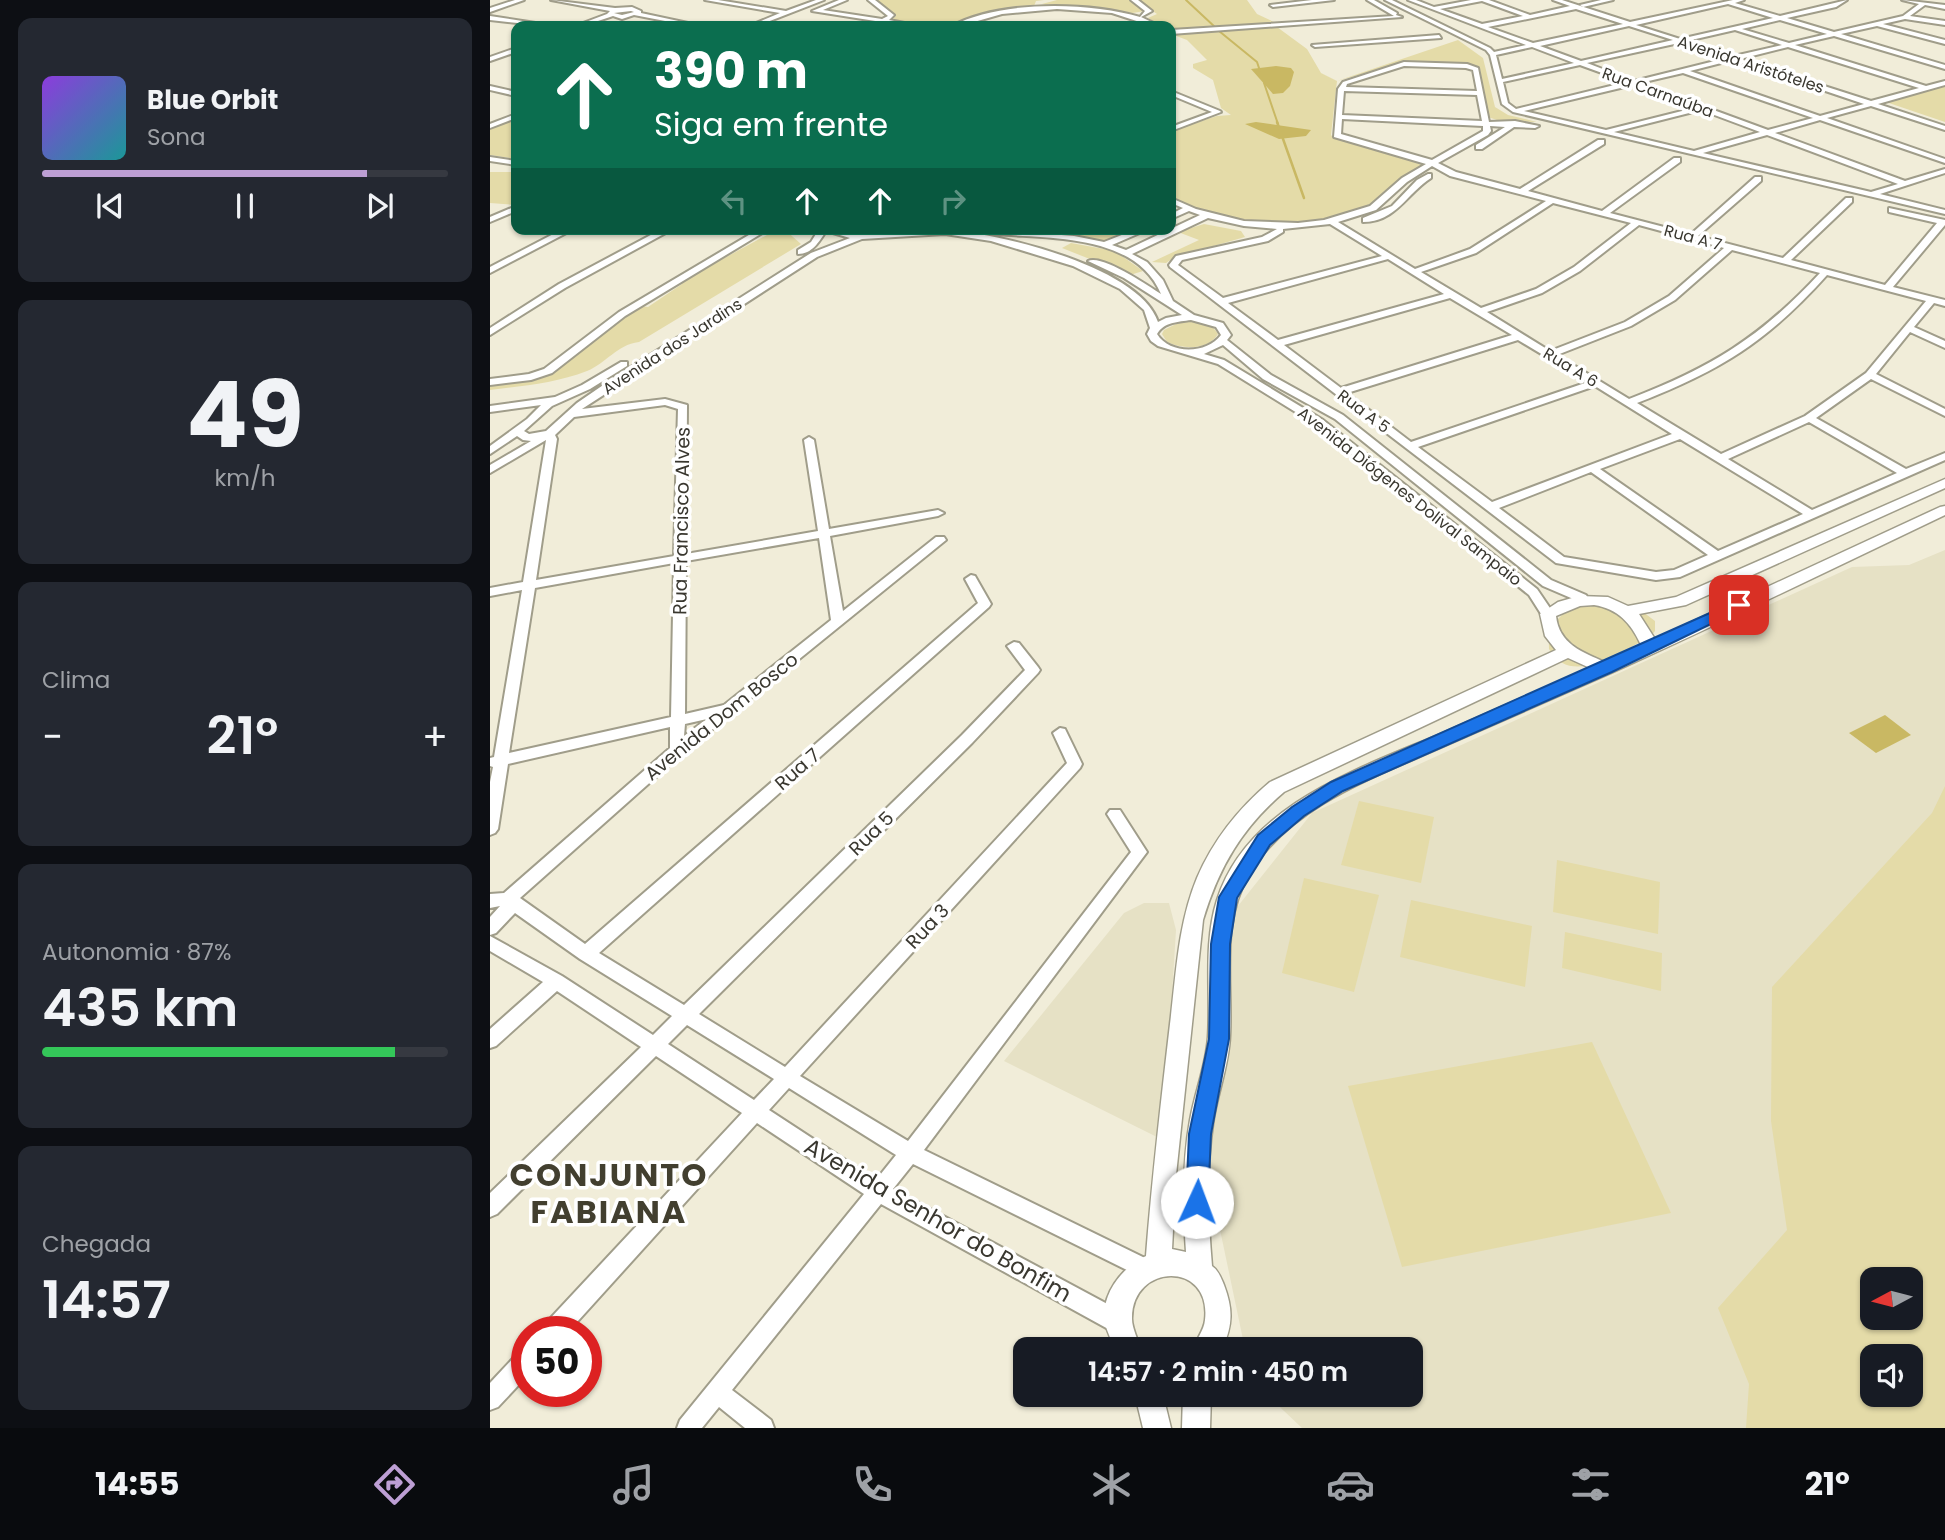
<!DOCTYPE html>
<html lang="pt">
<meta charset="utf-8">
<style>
body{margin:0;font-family:Poppins,sans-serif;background:#242831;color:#f1f3f6;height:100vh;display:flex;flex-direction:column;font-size:26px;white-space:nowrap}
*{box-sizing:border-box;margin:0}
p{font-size:23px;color:#9ea1a6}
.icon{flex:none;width:38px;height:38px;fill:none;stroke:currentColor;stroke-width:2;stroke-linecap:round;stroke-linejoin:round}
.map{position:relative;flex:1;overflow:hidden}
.side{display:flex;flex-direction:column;gap:18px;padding:18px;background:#0d0f14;width:490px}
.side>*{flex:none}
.guide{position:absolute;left:21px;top:21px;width:665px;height:214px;border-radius:14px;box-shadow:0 2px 5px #0004;background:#0b6e4f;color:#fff;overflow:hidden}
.needle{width:46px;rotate:263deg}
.fabs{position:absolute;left:1370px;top:1267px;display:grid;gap:14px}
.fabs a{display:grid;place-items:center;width:63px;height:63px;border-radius:14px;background:#171b24;box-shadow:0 2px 5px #0004;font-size:35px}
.speed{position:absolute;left:21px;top:1316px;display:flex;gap:14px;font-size:35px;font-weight:700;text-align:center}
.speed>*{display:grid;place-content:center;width:91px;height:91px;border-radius:50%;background:#171b24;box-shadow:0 2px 5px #0004;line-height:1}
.speed .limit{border:10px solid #d22;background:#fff;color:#111}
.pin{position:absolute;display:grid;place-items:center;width:60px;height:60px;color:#fff;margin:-30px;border-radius:14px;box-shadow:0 4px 10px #0006}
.me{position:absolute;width:77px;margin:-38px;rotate:2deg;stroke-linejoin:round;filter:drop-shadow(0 0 5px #0008)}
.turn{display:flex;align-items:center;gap:24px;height:147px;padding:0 28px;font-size:32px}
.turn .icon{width:91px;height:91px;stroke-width:2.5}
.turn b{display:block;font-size:49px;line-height:60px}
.lanes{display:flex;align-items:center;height:66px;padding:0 28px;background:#0003;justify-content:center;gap:35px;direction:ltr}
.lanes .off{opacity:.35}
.big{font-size:52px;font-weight:600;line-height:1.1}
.side .widget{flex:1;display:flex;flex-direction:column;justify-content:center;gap:10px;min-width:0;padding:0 24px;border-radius:14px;background:#242831}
.side .dial{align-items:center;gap:0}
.dial b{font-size:91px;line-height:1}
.song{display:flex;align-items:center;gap:21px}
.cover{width:84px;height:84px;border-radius:10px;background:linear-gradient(135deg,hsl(270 70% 55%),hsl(180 70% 35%))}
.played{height:7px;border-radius:4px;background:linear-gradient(90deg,#bd9fd4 80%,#363941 80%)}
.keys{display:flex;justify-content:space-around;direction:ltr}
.heat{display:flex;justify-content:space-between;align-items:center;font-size:38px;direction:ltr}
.charge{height:10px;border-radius:5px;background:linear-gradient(90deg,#34c759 87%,#363941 0)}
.trip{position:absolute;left:523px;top:1337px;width:410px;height:70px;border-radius:14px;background:#171b24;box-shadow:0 2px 5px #0004;font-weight:600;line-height:70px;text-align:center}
.tab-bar{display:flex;height:112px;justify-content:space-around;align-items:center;background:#090b0e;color:#9ea1a6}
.tab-bar .icon{width:49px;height:49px}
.tab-bar .current{color:#bd9fd4}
.tab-bar b{font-size:32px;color:#f1f3f6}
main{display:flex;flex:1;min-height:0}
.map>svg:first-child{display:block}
.built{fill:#e6e1c5;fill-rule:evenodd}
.green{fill:#e4dba8;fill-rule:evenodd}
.water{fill:#c9b863}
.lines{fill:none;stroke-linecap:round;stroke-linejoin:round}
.stream-far1{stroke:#c9b863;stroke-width:2}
.stream{stroke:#c9b863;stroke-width:2.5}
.minor-casing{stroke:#a09d8a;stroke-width:4}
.major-casing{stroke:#a09d8a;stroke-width:3}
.minor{fill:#fff;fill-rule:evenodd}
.major{fill:#fff;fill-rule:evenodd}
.route{fill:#1a73e8;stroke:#114b97;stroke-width:2}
.labels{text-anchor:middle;stroke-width:7;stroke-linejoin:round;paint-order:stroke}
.far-street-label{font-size:16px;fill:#39372f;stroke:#fff}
.street-label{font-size:19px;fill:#39372f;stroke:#fff}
.near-street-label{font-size:23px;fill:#39372f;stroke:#fff}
.near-district-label{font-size:32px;font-weight:bold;letter-spacing:2px;fill:#423f2f;stroke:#fff}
</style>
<main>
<section class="side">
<div class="widget">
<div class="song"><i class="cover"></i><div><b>Blue Orbit</b><p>Sona</p></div></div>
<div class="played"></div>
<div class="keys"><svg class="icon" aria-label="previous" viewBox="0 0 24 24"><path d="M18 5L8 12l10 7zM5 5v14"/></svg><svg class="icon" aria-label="pause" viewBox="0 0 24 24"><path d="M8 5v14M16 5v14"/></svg><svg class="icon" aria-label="next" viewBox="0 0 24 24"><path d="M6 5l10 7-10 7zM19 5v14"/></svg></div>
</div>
<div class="widget dial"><b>49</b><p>km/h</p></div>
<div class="widget"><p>Clima</p>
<div class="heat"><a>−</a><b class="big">21°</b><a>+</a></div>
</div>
<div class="widget"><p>Autonomia · 87%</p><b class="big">435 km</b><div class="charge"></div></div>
<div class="widget"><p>Chegada</p><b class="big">14:57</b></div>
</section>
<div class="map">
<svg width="1455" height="1428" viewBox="0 0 1455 1428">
<rect width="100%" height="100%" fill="#f1edd9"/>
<g class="built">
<path d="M1455,550V1428H812L777,1395H920V1349H755L710,1134L740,916L822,813L1362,567L1419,565ZM1382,1279H1421V1318H1382ZM1382,1356H1421V1395H1382Z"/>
<polygon points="654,903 679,903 686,930 673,1140 514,1061 634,913"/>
</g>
<g class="green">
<polygon points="384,0 554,0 546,1 544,6 492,15 463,26 401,21 406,16"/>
<polygon points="567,0 640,0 655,11 642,13 552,4"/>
<polygon points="647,0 757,0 767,14 786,23 681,31 681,26 671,26 658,18 667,14"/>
<path d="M787,27L817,49L831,73L847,81L968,40L993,58L1005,107L1018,115L1047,122L1010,121L998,117L990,69L987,67L907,64L847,81L841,135L844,138L933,164C926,171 918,174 911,180C900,187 895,198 883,204C826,233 744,228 687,202L681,197V131L727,116L741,115L731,108L723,80L703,68V64L717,60L697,40L681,34Z"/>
<polygon points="1455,84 1455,122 1396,102 1397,101"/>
<polygon points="26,118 26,159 0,155 0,128"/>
<polygon points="0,172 26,172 26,205 0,203"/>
<polygon points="714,224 751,231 755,237 685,257 676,263 662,262 709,240 688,232"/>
<path d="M281,229H294L311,244L149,342C126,345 117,363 97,371C66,383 33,386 0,390V385L36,381L62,372L151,306L158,307L192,284L188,283L277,235Z"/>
<path d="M594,229H649C624,241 616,244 589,237L588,234Z"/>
<polygon points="581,243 625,251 653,271 640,275 572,248"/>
<path d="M692,321C705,321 721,321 728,334C718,351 692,349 677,342L672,334L674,330Z"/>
<path d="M1100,604L1153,612L1165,621V631L1160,637C1133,650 1081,689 1059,649C1058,621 1073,609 1100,604Z"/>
<path d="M1455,786V1428H1256L1259,1384L1228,1308L1297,1230L1281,1121L1282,987L1442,813ZM1382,1279H1421V1318H1382ZM1382,1356H1421V1395H1382Z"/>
<polygon points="869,801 944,817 931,883 851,865"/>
<polygon points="1067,860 1170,882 1168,934 1063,912"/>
<polygon points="814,878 889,895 864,992 792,973"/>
<polygon points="921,900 1042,926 1035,987 910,957"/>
<polygon points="1075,932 1172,953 1171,991 1072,968"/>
<polygon points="1102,1042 1181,1213 912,1267 858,1086"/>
</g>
<g class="water">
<polygon points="786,66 801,68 804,72 800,86 793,93 783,94 761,69"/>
<polygon points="766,122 821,130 816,136 789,139 755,124"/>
<polygon points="1395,715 1421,735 1386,753 1359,733"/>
</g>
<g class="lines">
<g class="stream-far1">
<polyline points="696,0 726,28"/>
<polyline points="729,31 767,62 770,71"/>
<polyline points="774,83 788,124"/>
</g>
<polyline class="stream" points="787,122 814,198"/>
<g class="minor-casing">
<g id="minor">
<polygon points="25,0 34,0 0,12 0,8"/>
<path d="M61,0L125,8L142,7L151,11V13L212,26H201L144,15L132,19L123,16L93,26H85L117,14L120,11ZM141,11L144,12L132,15L124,13Z"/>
<polygon points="215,0 228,0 296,11 326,0 334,0 267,26 259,26 290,13"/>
<polygon points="349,0 357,0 333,10 392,19 398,16 378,0 385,0 404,15 399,20 430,26 417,26 322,11"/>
<path d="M641,0H648L662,11L651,17L670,26H662L622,13L567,9L512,14L470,26H462C510,0 599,2 650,17L655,11Z"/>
<polygon points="822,0 844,0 783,7 780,5"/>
<polygon points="877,0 884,0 907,13 906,15 912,17 681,34 681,30 904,16"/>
<path d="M895,0H902L1000,48L1004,52L1036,45L918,0H926L944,7L981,0H999L1040,15L1080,6L1063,0H1072L1140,22L1243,0H1254L1245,3L1290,16L1357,0L1346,7L1297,18L1344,32L1413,16L1429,4L1412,0L1455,5V9L1435,5L1420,16L1455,21V25L1415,19L1393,24L1455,40V44L1387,26L1351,34L1455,65V69L1344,36L1305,45L1436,86L1455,81V85L1388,104L1455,126V130L1381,106L1337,118L1455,159V163L1330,120L1285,133L1415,181L1455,169V173L1390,194L1455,210V214L1023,112L1012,104L1000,55L996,50ZM992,1L1033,16L992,24L950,9ZM1238,4L1283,18L1190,39L1146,25ZM1086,9L1133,24L1043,43L998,27ZM1290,20L1337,34L1299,43L1252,29ZM1139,26L1183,40L1091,61L1050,46ZM1245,30L1292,45L1244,56L1197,41ZM1189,43L1237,58L1144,81L1097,63ZM1042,47L1084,63L1012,79L1006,55ZM1298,47L1429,88L1381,101L1250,59ZM1243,60L1374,104L1330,116L1200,71ZM1090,65L1137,82L1026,109L1018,103L1013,82ZM1193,73L1323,118L1278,130L1150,83ZM1143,85L1204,108L1116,130L1034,111ZM1211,110L1270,132L1204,151L1124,132ZM1277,135L1408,184L1381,192L1213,153Z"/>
<polygon points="1111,0 1123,0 1093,7 1090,5"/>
<polygon points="0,16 52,24 55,26 0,20"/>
<polygon points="949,35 951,38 825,47 822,45"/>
<polygon points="26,48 26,52 0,61 0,57"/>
<path d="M914,62L977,64L988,68L999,122L1025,121L1049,126L1045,128L1024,127L992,149H986V145L1015,127L1000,126L1001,131L998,135L948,163L966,172L1030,189L1108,140H1114V144L1038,191L1112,211L1184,158H1190V162L1120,213L1201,234L1265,177H1271V181L1208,236L1293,258L1356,198H1362V202L1301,260L1395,285L1447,223L1399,212V208L1455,220V225L1403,287L1455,300V306L1444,303L1424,327L1455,341V348L1420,332L1386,374L1455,409V416L1381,379L1326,418L1416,469L1455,453V460L1190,577L1166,580L1066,563L680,267L679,265L686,256L772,237L787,229L754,226L718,218L642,254L657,262L673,280L683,301L704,315L733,323L741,335L737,340L781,375L853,415L1061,580L1096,595L1098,598L1096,601H1088L1053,586L845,419L773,379L733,345L714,354L734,360L833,420L1047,589L1064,614L1058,618L1053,617L1039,595L825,424L728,364L668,346L661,341L657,334L660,328L654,310L630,289L583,266L501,241L455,234L372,239L327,257L95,407L92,409L175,399L197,405L196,554L328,531L314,440L319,437L324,440L339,529L448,510L454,513L448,516L340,536L353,611L446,537H454L456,540L192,754L30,898L95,944L488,603L475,579L481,575L485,576L501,604L499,607L109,953L194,1005L472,735L535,670L517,646L524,642L529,643L548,667L550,670L548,673L482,743L209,1014L295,1067L577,763L563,733L570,728L575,729L592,764L590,768L310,1076L418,1141L641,852L617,814L620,810H630L657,852L434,1150L661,1261L664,1268L661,1275L654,1278L647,1275L423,1164L403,1189L636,1314L639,1322L636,1330L628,1333L620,1330L391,1204L242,1390L281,1420L284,1428H255L229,1407L212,1428H187L190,1420L374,1194L267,1123L78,1332H52L55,1324L252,1113L166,1056L7,1214L0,1217V1193L151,1047L67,991L6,1046L0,1048V1029L53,982L0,951V936L72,976L163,1035L182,1016L90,959L25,913L6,933L0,935V917L10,906L0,908V894L14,893L180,748V727L18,764L8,829L5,833L0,835V782L3,767L0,766V758L4,757L32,590L0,596V588L33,582L56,440L0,473V465L41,441L33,440L27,436L0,454V446L37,419L51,405L0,412V406L65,397L92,385L131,362H137V366L100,389L62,406L34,431L39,434L56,431L87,403L122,379L321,253L360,238L336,231C329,242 322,254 308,254V250L321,242L329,229C345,229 360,234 376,234C403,234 429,228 456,230C509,233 650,267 668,322L676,318L692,315L634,278L598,261C612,254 657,285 671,294C646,234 561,239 507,234L503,232L507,230L584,236L614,242L647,229H659L622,245L636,250L710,215L699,211L681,219V214L693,208L681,203V198L706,209L754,221L808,223L834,220L880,206L912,178L936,164L844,137L848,89L853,82ZM914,66L976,68L983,70L987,91L856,87L857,84ZM854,91L987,95L992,121L852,115ZM852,119L993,126V131L942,160L851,134ZM942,166L960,176L1056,201L980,249L925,269L848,222L886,210L917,182ZM1063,203L1141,223L1084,267L1046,289L991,308L931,272L986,253ZM840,224L892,256L733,298L688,265L692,260L778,241L793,232V229ZM1149,225L1234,248L1179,296L1135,322L1060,351L997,312L1052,293L1090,271ZM1242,250L1330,273C1271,337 1220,368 1139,399L1067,355L1141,326L1185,300ZM898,259L954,294L788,340L738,303ZM1337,275L1436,301L1376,373L1315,416L1231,454L1147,403C1230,371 1277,342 1337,275ZM960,298L1022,335L851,388L794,345ZM701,320L726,327L731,335C717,354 680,355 667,334C674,322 688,322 701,320ZM1028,340L1098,382L921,442L857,393ZM1105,386L1182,434L1002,502L928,447ZM175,405L188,409L184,556L46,580L67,439L65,435L84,417ZM1319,422L1407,473L1322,510L1238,459ZM1190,439L1313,514L1228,551L1110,469ZM1101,472L1218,555L1184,570L1166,572L1074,557L1009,508ZM329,538L341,620L234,705L195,714L196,561ZM184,563L181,717L19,753L45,588ZM217,719L194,736L195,724ZM197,1025L284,1079L264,1100L178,1044ZM299,1088L406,1155L386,1180L279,1110Z"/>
<polygon points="0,86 26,92 26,96 0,90"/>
<polygon points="681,91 730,111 731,112 681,131 681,127 722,112 681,95"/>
<polygon points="26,114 26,118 0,128 0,124"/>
<polygon points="0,157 26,161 26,165 0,161"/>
<path d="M938,174H941V178C917,193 906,222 873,222V218L902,206L927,180Z"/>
<polygon points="26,206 26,211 0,222 0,217"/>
<polygon points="73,229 84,229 0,273 0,267"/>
<polygon points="172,229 183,229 75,288 0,335 0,328 69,284"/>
<polygon points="269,229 279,229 135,316 62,373 41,380 0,385 0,379 39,374 54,369 129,312"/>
<polygon points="37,1349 37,1376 8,1407 0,1410 0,1383 29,1352"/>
</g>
</g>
<g class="major-casing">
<g id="major">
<path d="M1455,479V488L1196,605L1149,614L1165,639L1450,507L1455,506V515C1344,568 1233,622 1121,673C1066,697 1012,721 957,745C888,776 802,804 760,873C730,922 743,982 740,1036C739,1066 727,1094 723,1124C716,1171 718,1219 722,1266C729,1271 731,1278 734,1285C743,1309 743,1325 732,1349H703C706,1339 714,1331 715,1320C722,1260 641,1263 642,1319C642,1328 648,1340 651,1349H625C622,1341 617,1332 615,1323C610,1295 632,1267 656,1256C662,1178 671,1101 680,1024C686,975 688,924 707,878C724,839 748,809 780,782L1066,650L1055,636L1050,614L1068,602L1089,596L1118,597L1138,606L1186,597ZM1104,605C1128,609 1141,623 1151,645L1115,662C1092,652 1069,644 1066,616L1090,606ZM1078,658L1100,668C1050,690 1000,712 950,734C868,769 757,805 727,900C713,944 721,991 718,1037C716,1065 705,1092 700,1120C692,1163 693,1208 696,1252L682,1249L686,1175L713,920C729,867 752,828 794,792Z"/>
<polygon points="645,1395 673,1395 681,1428 653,1428"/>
<polygon points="693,1395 721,1395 720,1428 692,1428"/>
</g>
</g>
<use href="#minor" class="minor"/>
<use href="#major" class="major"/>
</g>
<polygon class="route" points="1249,600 1256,605 1254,608 1122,672 853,791 814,816 780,845 747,898 740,944 739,1039 721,1134 718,1202 715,1210 707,1213 699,1210 696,1202 699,1134 719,1039 721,944 729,897 768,835 802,807 841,782"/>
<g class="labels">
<g class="far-street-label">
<text transform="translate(1261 64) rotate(18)" y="6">Avenida Aristóteles</text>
<text transform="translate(1168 92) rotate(20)" y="6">Rua Carnaúba</text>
<text transform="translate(1203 237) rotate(15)" y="6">Rua A 7</text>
<text transform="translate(182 346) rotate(-33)" y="6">Avenida dos Jardins</text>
<text transform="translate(1081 367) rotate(31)" y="6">Rua A 6</text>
<text transform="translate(874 411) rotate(37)" y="6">Rua A 5</text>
<text transform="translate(920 496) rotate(38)" y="6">Avenida Diógenes Dolival Sampaio</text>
</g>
<g class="street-label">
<text transform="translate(191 521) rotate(-89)" y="7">Rua Francisco Alves</text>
<text transform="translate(231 716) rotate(-39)" y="7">Avenida Dom Bosco</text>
<text transform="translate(307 769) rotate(-41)" y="7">Rua 7</text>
<text transform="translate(381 833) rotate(-44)" y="7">Rua 5</text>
<text transform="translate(437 926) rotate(-47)" y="7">Rua 3</text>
</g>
<g class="near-street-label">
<text transform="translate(448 1220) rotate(30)" y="8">Avenida Senhor do Bonfim</text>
</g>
<g class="near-district-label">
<text x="119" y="1186">CONJUNTO<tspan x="119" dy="37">FABIANA</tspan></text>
</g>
</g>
</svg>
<div class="fabs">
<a><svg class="needle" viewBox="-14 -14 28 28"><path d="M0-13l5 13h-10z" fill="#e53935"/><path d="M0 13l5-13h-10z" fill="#9ea1a6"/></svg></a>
<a><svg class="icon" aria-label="sound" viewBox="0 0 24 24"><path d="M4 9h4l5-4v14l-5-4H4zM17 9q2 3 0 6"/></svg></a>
</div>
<div class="speed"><div class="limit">50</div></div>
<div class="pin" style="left:1249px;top:605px;background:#d93025"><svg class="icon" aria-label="arrive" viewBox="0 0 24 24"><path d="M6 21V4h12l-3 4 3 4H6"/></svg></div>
<svg class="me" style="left:707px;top:1202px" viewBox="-20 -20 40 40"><circle r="19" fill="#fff"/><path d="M0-13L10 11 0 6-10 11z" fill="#1a73e8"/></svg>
<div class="trip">14:57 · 2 min · 450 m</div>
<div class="guide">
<div class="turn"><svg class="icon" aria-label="ahead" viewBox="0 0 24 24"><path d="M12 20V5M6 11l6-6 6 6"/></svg><div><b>390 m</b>Siga em frente</div></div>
<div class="lanes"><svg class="icon off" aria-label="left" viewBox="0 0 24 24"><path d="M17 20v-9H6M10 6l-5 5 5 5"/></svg><svg class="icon" aria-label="ahead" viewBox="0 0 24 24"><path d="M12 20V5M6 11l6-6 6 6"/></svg><svg class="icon" aria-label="ahead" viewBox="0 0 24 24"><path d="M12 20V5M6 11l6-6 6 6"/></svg><svg class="icon off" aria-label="right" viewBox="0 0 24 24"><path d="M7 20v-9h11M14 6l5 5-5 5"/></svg></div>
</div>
</div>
</main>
<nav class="tab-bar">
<b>14:55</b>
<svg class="icon current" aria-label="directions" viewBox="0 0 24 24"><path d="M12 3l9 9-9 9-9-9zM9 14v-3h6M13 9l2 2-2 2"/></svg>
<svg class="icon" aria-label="music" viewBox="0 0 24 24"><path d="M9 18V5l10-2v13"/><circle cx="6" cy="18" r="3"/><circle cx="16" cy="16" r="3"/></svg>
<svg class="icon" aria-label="phone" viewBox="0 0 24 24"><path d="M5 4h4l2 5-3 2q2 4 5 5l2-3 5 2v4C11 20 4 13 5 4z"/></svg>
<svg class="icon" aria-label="climate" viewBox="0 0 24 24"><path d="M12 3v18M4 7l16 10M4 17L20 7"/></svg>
<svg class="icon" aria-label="car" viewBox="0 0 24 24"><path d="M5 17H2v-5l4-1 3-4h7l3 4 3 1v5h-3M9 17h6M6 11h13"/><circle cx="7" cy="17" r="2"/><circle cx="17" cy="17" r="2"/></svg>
<svg class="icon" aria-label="filters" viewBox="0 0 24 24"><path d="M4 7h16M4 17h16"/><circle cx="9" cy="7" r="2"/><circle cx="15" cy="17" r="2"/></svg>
<b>21°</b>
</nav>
